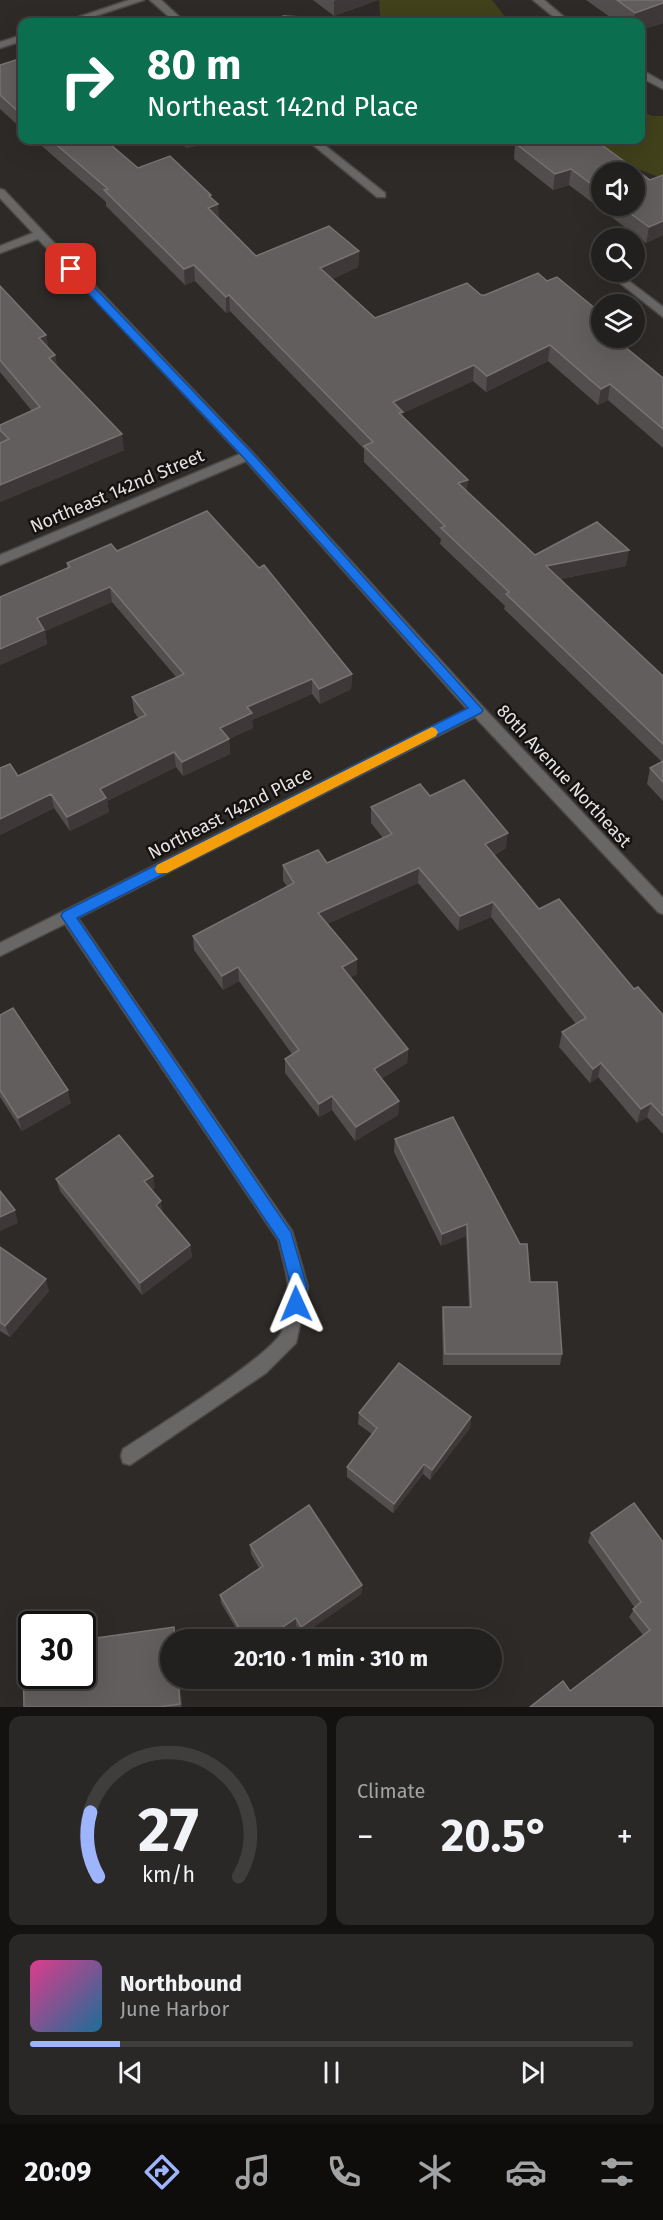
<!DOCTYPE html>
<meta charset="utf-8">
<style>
body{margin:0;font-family:"Fira Sans",sans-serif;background:#2a2827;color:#f1f3f6;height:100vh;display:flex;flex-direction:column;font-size:22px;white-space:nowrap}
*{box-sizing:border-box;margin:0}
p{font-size:20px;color:#a2a3a4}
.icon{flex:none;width:33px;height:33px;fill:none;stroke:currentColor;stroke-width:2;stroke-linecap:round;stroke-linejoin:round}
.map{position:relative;height:1707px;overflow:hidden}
.details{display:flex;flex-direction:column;gap:9px;padding:9px;background:#131210;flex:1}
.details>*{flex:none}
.banner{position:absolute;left:18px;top:18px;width:627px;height:126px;border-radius:12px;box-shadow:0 6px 24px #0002,0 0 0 2px #3f3e3c;background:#0b6e4f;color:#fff;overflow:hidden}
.fabs{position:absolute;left:591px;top:162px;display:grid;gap:12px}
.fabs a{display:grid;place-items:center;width:54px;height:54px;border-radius:50%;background:#22201e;box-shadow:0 6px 24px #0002,0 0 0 2px #3f3e3c;font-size:30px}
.speed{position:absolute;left:18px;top:1611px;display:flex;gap:12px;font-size:30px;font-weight:700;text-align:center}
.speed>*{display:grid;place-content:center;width:78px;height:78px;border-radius:50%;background:#22201e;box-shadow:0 6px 24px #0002,0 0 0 2px #3f3e3c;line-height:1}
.speed .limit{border:3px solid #111;border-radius:9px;background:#fff;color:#111}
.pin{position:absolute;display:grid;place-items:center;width:51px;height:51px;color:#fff;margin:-26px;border-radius:12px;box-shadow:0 3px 9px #0006}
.me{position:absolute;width:66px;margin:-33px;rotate:359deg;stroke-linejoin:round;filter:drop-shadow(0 0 4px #0008)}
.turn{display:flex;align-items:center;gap:21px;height:126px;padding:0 30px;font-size:27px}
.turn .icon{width:78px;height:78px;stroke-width:2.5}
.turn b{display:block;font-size:42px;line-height:51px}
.big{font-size:45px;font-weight:700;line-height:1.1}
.details .widget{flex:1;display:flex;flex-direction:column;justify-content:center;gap:9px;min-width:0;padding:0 21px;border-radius:12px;background:#2a2827}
.details .dial{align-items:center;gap:0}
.dial svg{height:156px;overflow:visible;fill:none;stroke:#3f3e3c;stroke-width:7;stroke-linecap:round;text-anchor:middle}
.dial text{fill:#f1f3f6;stroke:none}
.song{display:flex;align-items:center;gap:18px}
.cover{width:72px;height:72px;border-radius:9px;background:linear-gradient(135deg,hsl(330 70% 55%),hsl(200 70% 35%))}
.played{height:6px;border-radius:3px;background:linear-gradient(90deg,#9eb4fd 15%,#3f3e3c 15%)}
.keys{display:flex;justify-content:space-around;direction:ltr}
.heat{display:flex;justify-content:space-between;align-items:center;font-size:33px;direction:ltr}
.details .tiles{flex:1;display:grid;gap:9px;grid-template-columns:1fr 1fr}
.widget:last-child{grid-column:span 2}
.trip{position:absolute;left:160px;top:1629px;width:342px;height:60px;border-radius:30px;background:#22201e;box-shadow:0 6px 24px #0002,0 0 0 2px #3f3e3c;font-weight:700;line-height:60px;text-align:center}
.menu{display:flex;height:96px;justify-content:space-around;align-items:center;background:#0e0d0c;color:#a2a3a4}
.menu .icon{width:42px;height:42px}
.menu .on{color:#9eb4fd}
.menu b{font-size:27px;color:#f1f3f6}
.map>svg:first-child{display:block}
.green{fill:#41411b}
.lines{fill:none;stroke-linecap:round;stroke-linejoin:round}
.lane-casing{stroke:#4b4846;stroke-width:3}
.street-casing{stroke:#4b4846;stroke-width:3}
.lane{fill:#686765;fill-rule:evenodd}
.street{fill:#686765;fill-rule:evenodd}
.wall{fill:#534e4e;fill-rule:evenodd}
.shaded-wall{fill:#3e3938}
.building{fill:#635e5e;stroke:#777372;stroke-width:1.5}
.route{fill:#1a73e8;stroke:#114b97;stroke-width:1.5}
.slow{fill:#f59e0b}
.labels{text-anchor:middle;stroke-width:5;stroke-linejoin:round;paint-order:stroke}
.street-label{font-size:18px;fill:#e6e3e1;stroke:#151312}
</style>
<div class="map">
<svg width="663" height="1707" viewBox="0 0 663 1707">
<rect width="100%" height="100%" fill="#2e2a28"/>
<g class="green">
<polygon points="379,0 492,0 509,22 385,22 380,16"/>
<polygon points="641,110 652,116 663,116 663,179 568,140 640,140"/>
</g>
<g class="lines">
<g class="lane-casing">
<g id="lane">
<polygon points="150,0 161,0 185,22 175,22"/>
<polygon points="533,0 544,0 570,22 560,22"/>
<polygon points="640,69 663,82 663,89 640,77"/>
<polygon points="307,140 318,140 385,193 385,197 377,197"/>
</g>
</g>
<g class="street-casing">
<g id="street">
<polygon points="129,0 144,0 77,22 64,22"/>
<polygon points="22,35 22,41 0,48 0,42"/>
<path d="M0,189L4,190L252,452L482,706L663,898V914L658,912L475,717L78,918L292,1231L308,1287L296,1343L266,1373L130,1465L123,1463L121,1456L123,1449C151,1431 274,1354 282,1331C294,1296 287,1273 278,1240L65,924L0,956V943L467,709L246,461L0,565V555L240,454L38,239L0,253V246L33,233L0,198Z"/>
<polygon points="606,272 617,272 663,307 663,317"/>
</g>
</g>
<use href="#lane" class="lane"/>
<use href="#street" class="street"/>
</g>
<g class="wall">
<polygon points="313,0 378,0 334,16"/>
<polygon points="586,0 663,0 663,23 640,30 640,22 617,22"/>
<polygon points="22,58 22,129 0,109 0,65"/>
<polygon points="35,140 105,140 138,168 211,195 211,198 219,218 256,256 359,251 358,267 332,279 375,318 481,295 602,338 663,378 663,448 608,400 598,405 548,361 486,392 473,381 403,413 403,417 467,492 535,555 626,566 560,579 663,676 663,801 647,784 650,768 662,762 504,609 505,606 440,544 441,539 364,462 364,449 230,311 226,313 195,281 185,285 106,206 106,202"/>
<polygon points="181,140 224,140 186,148"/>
<path d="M517,140H595L650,180L663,175V235L646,243L569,185L553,190L514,159L515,143L517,142ZM602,172L634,206H602Z"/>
<polygon points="0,286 46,335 48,348 55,355 57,366 124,450 0,502 0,425 32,411 0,372"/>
<polygon points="117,551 352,674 351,689 320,704 312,694 252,720 253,728 229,739 230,754 183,776 176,767 107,801 109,812 70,831 54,808 0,835 0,768 18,776 139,719 134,712 132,697 176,677 112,602 45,631 47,644 0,665 67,568 67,563"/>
<polygon points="430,796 506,848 494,855 539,909 634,989 663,1015 663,1134 647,1117 637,1123 598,1077 590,1083 559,1047 562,1032 576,1024 491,917 458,931 418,883 327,924 357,974 350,977 408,1049 407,1063 381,1079 399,1101 398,1115 355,1141 332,1110 319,1117 285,1073 285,1059 292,1054 239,981 223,990 194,950 193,936 287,886 283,881 283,865 327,863 383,838 371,823 371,807"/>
<polygon points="0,1015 71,1103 22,1131 0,1097"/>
<polygon points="395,1139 530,1282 562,1354 560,1365 443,1365 442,1318 443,1307 469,1307 466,1236 441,1246 394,1152"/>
<polygon points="56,1179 155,1188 152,1190 163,1213 190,1245 192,1257 142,1295 60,1191"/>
<polygon points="0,1247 49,1291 10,1337 0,1331"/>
<polygon points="359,1413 471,1417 470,1428 430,1480 423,1474 393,1513 347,1477 347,1467 372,1434 358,1424"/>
<polygon points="591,1533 663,1542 663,1707 570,1691 643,1635 629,1617 635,1608 588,1542"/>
<polygon points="250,1545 362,1585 361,1594 302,1635 296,1626 277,1640 243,1640 221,1603 220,1595 259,1568 251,1554"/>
<polygon points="171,1678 180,1678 182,1707 24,1707"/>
</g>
<g class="shaded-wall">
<polygon points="336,0 378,0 334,16 334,1"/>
<polygon points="663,3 663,23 640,30 640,22 633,22 635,13"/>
<polygon points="185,140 224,140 186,148"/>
<polygon points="571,169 569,185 553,190 555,174"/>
<polygon points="211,195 212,206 218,204 219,220 209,224 209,196"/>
<polygon points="663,221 663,235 646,243 649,227"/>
<polygon points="359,251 358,267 320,284 320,268"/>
<polygon points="194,265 195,281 185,285 184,269"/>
<polygon points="229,295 230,311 226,313 226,297"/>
<polygon points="46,335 49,351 39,338"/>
<polygon points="550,345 548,361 486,392 487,376"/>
<polygon points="55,355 58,371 49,358"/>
<polygon points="474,365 473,381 403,413 402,428 393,402"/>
<polygon points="610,384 608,400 598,405 601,389"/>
<polygon points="122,434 124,450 0,502 0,485"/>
<polygon points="468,480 466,496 458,483"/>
<polygon points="629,550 626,566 544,582 546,566"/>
<polygon points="110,587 112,602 45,631 47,644 0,665 0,649 37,618"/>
<polygon points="352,674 351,689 320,704 319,689"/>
<polygon points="312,679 312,694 252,720 253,728 221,743 220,728 247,707"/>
<polygon points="229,739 230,754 183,776 182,762"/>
<polygon points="174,752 176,767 107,801 109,812 70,831 67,817 100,789"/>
<polygon points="51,794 54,808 0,835 0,819"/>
<polygon points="508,833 506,848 483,860 485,844"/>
<polygon points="419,868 418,883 318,928 318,913"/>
<polygon points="493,902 491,917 458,931 460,916"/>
<polygon points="357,959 357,974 342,982 342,967"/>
<polygon points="238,967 239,981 223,990 222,976"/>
<polygon points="408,1049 407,1063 374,1083 374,1069"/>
<polygon points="601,1063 598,1077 590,1083 593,1069"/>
<polygon points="68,1090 71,1103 22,1131 18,1118"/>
<polygon points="332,1096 332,1110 319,1117 319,1104"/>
<polygon points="399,1101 398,1115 355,1141 356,1127"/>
<polygon points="651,1103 647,1117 637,1123 641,1109"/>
<polygon points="153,1176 155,1188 146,1194 144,1181"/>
<polygon points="161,1201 163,1214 156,1205"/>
<polygon points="15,1210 18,1223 0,1231 0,1217"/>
<polygon points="467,1224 466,1236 441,1246 442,1234"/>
<polygon points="190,1245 192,1257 142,1295 140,1283"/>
<polygon points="46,1279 49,1291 10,1337 5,1326"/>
<polygon points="471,1417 470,1428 430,1480 432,1470"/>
<polygon points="424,1464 423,1474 393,1513 394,1504"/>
<polygon points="362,1585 361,1594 302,1635 301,1627"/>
<polygon points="296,1618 296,1626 277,1640 264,1640"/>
<polygon points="178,1678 180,1678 182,1707 181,1707 180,1704"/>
</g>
<g class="building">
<polygon points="617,0 663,0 663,3 635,13"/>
<polygon points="283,16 320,18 319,22 282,22"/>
<polygon points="22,58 22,115 0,95 0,65"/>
<polygon points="51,140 105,140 138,168 170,156 211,195 209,196 218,204 208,208 256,256 329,226 359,251 320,268 375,318 467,283 481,295 485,295 538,273 547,281 557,277 602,314 602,338 614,338 663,378 663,429 610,384 601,389 550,345 487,376 474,365 393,402 403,412 399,413 468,480 458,483 535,555 597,522 629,550 546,566 663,676 663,744 506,594 509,592 441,528 445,526 364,446 373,442 229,295 226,297 194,265 184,269 104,190 108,189"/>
<polygon points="524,140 595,140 650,180 663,175 663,221 649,227 620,206 634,206 634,172 602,172 602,192 571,169 555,174 515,143"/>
<polygon points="0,286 46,335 39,338 55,355 49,358 122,434 0,485 0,443 9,439 0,430 0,425 40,407 0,360"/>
<polygon points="207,511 259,568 264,565 352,674 319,689 312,679 247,707 252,713 220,728 229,739 182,762 174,752 100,789 106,798 67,817 51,794 0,819 0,768 10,764 18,776 146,715 132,697 184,674 110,587 37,618 44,630 0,649 0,597 70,567 67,563 111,544 117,551"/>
<polygon points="663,761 663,782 650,768"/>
<polygon points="464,780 508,833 485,844 539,909 559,899 634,989 638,987 663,1015 663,1116 651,1103 641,1109 601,1063 593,1069 562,1032 586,1018 493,902 460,916 419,868 318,913 357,959 342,967 408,1049 374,1069 399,1101 356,1127 332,1096 319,1104 285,1059 299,1050 238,967 222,976 193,936 294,883 283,865 318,850 327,863 392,834 371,807 420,784 430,796"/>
<polygon points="13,1008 68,1090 18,1118 0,1090 0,1015"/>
<polygon points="453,1117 520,1244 527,1244 530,1282 557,1282 562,1354 445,1354 443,1307 471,1307 467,1224 442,1234 395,1139"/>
<polygon points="119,1135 153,1176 144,1181 161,1201 156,1205 190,1245 140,1283 56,1179"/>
<polygon points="0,1191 15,1210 0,1217"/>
<polygon points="0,1247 46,1279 5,1326 0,1322"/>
<polygon points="399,1363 471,1417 432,1470 424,1464 394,1504 347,1467 377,1428 359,1413"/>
<polygon points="634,1503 663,1542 663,1707 530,1707 563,1681 570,1691 650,1630 633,1609 641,1602 591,1533"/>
<polygon points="309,1505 362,1585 301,1627 296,1618 264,1640 246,1640 220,1595 263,1566 250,1545"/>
<polygon points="174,1627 175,1640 171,1640 171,1678 178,1678 180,1704 159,1707 24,1707 23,1660 32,1659 32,1676 82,1676 82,1640"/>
</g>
<polygon class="route" points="71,266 75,267 252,453 483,710 481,713 77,918 291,1232 307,1287 302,1309 296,1311 290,1309 288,1304 291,1287 279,1240 61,916 63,912 468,708 244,458 67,271 67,267"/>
<polygon class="slow" points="432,727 436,729 438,732 436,736 167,873 157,873 155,869 157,865"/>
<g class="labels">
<g class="street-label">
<text transform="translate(117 491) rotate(-23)" y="6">Northeast 142nd Street</text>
<text transform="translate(564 776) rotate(47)" y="6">80th Avenue Northeast</text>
<text transform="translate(230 813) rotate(-27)" y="6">Northeast 142nd Place</text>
</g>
</g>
</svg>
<div class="fabs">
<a><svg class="icon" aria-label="sound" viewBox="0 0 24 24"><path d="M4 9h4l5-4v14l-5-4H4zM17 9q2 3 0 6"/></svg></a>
<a><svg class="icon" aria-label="search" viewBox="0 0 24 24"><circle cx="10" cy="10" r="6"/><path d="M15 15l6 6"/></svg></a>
<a><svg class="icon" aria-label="layers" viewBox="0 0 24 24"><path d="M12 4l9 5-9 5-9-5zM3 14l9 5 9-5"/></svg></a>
</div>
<div class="speed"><div class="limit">30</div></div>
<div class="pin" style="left:71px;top:269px;background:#d93025"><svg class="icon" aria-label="arrive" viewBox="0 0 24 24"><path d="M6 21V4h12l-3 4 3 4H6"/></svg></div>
<svg class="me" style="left:296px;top:1304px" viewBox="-20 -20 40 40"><path d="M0-17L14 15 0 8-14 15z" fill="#1a73e8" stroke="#fff" stroke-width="4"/></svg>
<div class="trip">20:10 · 1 min · 310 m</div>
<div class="banner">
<div class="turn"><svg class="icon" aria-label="right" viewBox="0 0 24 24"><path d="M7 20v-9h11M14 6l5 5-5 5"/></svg><div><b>80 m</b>Northeast 142nd Place</div></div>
</div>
</div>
<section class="details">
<div class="tiles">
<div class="widget dial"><svg viewBox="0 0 100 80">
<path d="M14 69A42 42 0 1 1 86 69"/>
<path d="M14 69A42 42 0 0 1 10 36" stroke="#9eb4fd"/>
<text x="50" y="56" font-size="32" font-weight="700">27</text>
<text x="50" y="72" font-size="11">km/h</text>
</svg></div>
<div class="widget"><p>Climate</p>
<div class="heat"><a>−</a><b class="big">20.5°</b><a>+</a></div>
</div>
<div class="widget">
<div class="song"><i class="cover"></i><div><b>Northbound</b><p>June Harbor</p></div></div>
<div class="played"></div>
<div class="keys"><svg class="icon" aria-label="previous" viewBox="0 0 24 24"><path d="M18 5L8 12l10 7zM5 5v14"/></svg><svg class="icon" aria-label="pause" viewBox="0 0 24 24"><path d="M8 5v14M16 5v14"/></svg><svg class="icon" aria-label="next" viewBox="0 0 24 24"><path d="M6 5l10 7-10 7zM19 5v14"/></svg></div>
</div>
</div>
</section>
<nav class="menu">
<b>20:09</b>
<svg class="icon on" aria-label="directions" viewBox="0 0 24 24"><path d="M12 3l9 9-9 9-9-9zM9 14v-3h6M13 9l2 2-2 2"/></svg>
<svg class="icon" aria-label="music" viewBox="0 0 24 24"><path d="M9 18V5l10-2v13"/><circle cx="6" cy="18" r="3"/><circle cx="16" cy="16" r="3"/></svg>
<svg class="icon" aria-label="phone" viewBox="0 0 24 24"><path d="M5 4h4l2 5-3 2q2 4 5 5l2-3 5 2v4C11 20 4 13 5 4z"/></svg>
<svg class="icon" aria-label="climate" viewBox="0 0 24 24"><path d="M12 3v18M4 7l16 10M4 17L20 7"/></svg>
<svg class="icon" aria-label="car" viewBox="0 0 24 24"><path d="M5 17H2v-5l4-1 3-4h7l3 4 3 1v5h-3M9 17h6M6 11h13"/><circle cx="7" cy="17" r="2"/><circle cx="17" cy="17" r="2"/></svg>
<svg class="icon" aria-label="filters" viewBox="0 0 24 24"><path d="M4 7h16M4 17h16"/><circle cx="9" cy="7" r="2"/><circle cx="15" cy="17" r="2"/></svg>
</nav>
